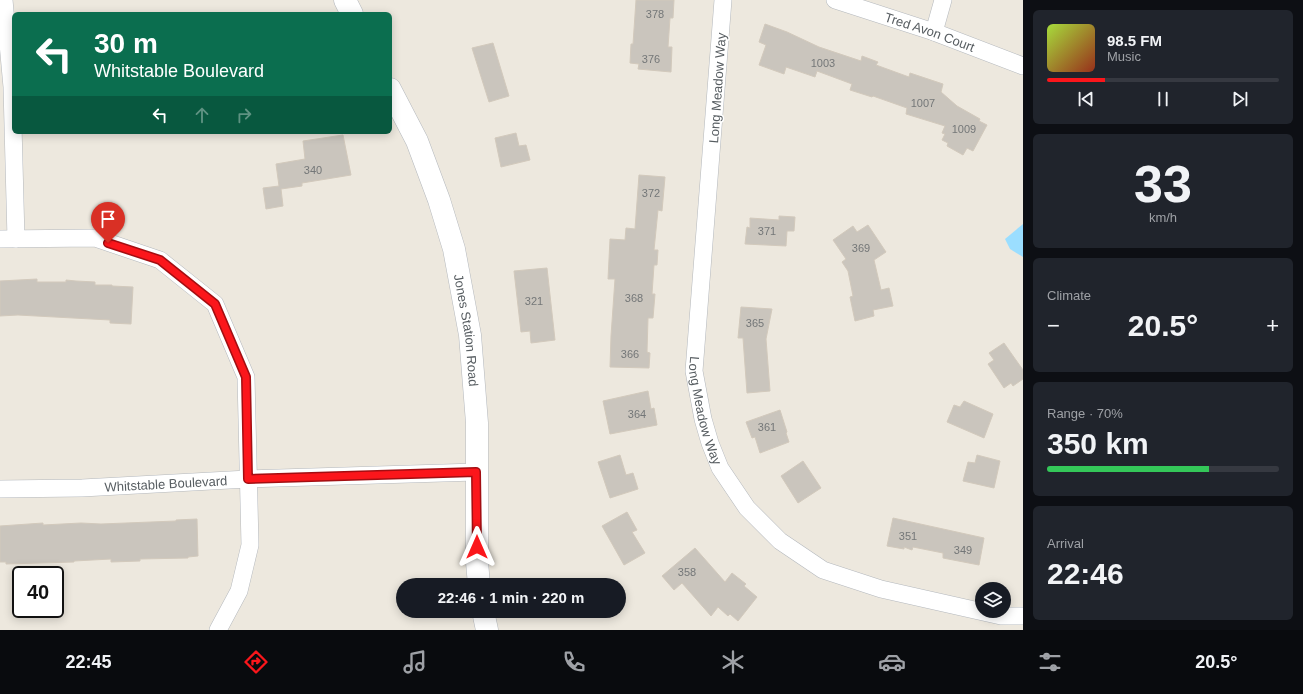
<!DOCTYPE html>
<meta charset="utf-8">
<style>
body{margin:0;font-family:Arial,sans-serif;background:#20242c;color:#f1f3f6;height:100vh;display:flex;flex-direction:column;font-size:15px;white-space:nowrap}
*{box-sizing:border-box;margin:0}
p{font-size:13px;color:#9ea1a6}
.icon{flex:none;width:22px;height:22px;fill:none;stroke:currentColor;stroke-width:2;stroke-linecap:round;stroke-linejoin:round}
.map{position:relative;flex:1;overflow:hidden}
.panel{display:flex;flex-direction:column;gap:10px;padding:10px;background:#0d0f14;width:280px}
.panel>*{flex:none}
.guide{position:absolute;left:12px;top:12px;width:380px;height:122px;border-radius:6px;box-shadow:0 2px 10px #0003;background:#0b6e4f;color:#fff;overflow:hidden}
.fabs{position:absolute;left:975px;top:582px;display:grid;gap:8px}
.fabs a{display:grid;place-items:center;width:36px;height:36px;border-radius:50%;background:#171b24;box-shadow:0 2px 10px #0003;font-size:20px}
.speed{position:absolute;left:12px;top:566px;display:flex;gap:8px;font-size:20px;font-weight:700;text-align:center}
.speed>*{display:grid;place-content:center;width:52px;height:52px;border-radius:50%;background:#171b24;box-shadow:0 2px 10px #0003;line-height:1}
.speed .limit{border:2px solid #111;border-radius:6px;background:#fff;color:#111}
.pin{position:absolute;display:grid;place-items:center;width:34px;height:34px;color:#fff;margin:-41px -17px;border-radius:50% 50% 50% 0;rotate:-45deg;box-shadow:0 0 4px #0007}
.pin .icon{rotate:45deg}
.me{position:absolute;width:44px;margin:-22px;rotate:0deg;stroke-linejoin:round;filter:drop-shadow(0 0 3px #0008)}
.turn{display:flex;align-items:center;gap:14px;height:84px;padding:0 16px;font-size:18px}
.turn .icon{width:52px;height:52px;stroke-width:2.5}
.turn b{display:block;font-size:28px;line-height:34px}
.lanes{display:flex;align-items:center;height:38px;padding:0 16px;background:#0003;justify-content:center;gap:20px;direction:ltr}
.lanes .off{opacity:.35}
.big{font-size:30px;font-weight:700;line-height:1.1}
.panel .tile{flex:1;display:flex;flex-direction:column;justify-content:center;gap:6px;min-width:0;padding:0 14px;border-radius:6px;background:#20242c}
.panel .dial{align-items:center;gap:0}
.dial b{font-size:52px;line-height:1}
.song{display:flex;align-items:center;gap:12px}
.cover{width:48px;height:48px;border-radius:6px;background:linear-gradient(135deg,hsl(80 70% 55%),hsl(10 70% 35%))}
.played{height:4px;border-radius:2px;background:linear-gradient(90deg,#fb161b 25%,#363941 25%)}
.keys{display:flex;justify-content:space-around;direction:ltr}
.heat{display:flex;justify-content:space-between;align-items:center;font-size:22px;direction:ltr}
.charge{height:6px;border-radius:3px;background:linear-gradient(90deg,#34c759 70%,#363941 0)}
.trip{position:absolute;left:396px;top:578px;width:230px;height:40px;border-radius:20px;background:#171b24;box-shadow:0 2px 10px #0003;font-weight:700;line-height:40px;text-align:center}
.menu{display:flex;height:64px;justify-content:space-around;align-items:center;background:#090b0e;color:#9ea1a6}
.menu .icon{width:28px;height:28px}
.menu .active{color:#fb161b}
.menu b{font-size:18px;color:#f1f3f6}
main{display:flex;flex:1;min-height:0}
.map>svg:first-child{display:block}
.water{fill:#9bdeff}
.building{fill:#cac5bd;stroke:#d2c9bc}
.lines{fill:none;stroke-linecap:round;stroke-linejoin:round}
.minor-casing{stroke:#b4b8bd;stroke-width:18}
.tertiary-casing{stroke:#b4b8bd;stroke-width:23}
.minor{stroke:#fff;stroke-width:17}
.tertiary{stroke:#fff;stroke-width:22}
.route-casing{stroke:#a30e12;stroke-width:10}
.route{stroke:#fb161b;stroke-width:7}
.labels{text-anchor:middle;stroke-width:3;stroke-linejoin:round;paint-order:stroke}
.number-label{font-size:11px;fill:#747778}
.street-label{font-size:13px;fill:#575d61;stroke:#fff}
</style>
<main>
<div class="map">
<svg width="1023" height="630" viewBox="0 0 1023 630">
<rect width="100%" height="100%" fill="#ede8de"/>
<polygon class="water" points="1023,224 1023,257 1010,249 1005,239"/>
<g class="building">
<polygon points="636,0 674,0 673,18 670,18 668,47 672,47 671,72 638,69 639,64 630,63 631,44 633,44"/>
<polygon points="765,24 787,32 819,47 861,61 862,56 878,62 876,65 909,77 910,73 943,84 941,92 957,106 980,119 979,121 987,125 973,151 967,148 963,155 947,146 948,143 942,140 945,134 942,133 945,126 906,114 907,108 873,96 872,97 850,90 852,84 817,71 815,77 786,67 784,74 759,65 766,45 759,42"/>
<polygon points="493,43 509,96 489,102 472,48"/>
<polygon points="516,133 519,146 526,145 530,160 501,167 495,138"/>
<polygon points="343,135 351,175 302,183 302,186 281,189 283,206 266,209 263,188 279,186 276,164 305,159 303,141"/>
<polygon points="639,175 665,177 662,211 658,210 654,250 658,250 657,265 654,265 652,294 655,294 653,318 648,318 647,352 650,353 649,368 610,367 611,336 615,279 608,279 610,239 625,240 626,228 635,229"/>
<polygon points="779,216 795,217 794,231 787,231 786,246 745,244 747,227 750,228 750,218 779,220"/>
<polygon points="868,225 886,252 874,260 881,290 889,288 893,306 873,310 874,316 855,321 850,297 853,296 848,271 842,262 846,259 833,240 853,226 857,232"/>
<polygon points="547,268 555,340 531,343 530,331 521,332 514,271"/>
<polygon points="37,279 37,282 66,282 66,280 76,281 95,282 95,285 112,285 112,286 133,287 131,324 110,323 110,320 18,315 0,316 0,281"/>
<polygon points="741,307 772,309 766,339 770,391 747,393 743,338 738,338"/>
<polygon points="1004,343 1023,370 1023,379 1013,386 1011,383 1004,388 988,364 994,360 989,353"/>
<polygon points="648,391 651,409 654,408 657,425 610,434 603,401"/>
<polygon points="964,401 993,414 984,438 947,422 954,405 960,407"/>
<polygon points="780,410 787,432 786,433 789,442 760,453 755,437 752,438 746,422"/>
<polygon points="620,455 626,475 633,473 638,489 610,498 598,462"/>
<polygon points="977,455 1000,461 994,488 963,481 968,462 975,463"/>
<polygon points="803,461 821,488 798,503 781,476"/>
<polygon points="627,512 637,530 632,532 645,553 624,565 602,526"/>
<polygon points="893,518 984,538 979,565 943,558 943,553 913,547 912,550 904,547 904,549 887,546"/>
<polygon points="197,519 198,556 188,557 188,558 140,559 140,561 111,562 111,559 74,561 74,562 6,564 6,562 0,562 0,526 43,523 43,525 81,523 101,524 176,521 176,520"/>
<polygon points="695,548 725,582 732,573 746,584 744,586 757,597 738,621 730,614 728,616 718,607 711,616 682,583 674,590 662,576"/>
</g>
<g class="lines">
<g class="minor-casing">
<g id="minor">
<polyline points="4,0 12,87 16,239"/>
<path id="s1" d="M723,0L694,371L703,419L710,443L720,468L747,508L780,541L823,570L881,589L1001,616H1023"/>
<path id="s2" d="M835,0L934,32L1023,66"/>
<polyline points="934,32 943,0"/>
<polyline points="0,239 95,238 160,260 215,304 246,377 250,545 239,591 218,630"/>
<path id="s3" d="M0,489L82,488L248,479L476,472"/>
</g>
</g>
<g class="tertiary-casing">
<g id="tertiary">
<polyline points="345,0 352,14"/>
<path id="s4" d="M390,89L417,141L439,200L454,249L470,335L477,423V562L479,585"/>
<polyline points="483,611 487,630"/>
</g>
</g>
<use href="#minor" class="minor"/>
<use href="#tertiary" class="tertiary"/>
</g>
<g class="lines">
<g class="route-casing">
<polyline id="route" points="108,243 160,260 215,304 246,377 248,479 476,472 477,547"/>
</g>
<use href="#route" class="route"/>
</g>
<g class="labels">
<g class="number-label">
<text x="655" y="18">378</text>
<text x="651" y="63">376</text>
<text x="823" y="67">1003</text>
<text x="923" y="107">1007</text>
<text x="964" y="133">1009</text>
<text x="313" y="174">340</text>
<text x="651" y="197">372</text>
<text x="767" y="235">371</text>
<text x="861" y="252">369</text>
<text x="634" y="302">368</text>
<text x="534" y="305">321</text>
<text x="755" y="327">365</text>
<text x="630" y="358">366</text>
<text x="637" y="418">364</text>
<text x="767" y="431">361</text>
<text x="908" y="540">351</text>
<text x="963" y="554">349</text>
<text x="687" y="576">358</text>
</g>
<g class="street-label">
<text dy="5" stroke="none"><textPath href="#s2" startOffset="100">Tred Avon Court</textPath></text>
<text transform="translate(717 88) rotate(-86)" y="5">Long Meadow Way</text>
<text dy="5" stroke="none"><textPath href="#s4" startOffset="255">Jones Station Road</textPath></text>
<text dy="5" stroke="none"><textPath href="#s1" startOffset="413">Long Meadow Way</textPath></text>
<text dy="5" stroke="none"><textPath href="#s3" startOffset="166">Whitstable Boulevard</textPath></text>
</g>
</g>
</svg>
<div class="fabs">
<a><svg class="icon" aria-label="layers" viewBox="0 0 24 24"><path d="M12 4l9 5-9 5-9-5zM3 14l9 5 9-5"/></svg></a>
</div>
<div class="speed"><div class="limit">40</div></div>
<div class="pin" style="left:108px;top:243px;background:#d93025"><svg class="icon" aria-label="arrive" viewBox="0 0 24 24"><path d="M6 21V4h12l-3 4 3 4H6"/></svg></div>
<svg class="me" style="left:477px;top:547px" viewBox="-20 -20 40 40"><path d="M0-17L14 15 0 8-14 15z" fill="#fb161b" stroke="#fff" stroke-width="4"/></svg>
<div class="trip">22:46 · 1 min · 220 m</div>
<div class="guide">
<div class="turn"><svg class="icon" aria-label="left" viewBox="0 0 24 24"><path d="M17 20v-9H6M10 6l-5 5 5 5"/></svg><div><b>30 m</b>Whitstable Boulevard</div></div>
<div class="lanes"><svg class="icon" aria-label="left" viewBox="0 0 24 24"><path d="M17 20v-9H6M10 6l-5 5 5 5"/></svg><svg class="icon off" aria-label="ahead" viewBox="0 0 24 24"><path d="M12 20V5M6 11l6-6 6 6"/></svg><svg class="icon off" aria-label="right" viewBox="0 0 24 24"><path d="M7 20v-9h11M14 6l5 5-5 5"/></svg></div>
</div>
</div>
<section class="panel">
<div class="tile">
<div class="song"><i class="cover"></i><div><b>98.5 FM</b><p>Music</p></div></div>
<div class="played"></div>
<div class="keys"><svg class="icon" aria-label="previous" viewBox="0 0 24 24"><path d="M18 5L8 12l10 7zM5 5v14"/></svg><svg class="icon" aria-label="pause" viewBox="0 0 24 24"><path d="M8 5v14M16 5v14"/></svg><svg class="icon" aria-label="next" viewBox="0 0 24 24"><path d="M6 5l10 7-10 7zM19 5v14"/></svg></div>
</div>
<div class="tile dial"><b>33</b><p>km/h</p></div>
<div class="tile"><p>Climate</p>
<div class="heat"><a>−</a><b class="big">20.5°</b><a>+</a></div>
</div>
<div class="tile"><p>Range · 70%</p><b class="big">350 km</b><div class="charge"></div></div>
<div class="tile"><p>Arrival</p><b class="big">22:46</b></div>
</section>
</main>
<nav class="menu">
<b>22:45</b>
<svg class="icon active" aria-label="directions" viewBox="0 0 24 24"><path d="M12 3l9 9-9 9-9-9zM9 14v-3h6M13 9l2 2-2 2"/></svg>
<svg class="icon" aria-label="music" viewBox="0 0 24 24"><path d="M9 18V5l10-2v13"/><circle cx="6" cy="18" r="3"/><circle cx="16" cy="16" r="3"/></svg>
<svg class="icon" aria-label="phone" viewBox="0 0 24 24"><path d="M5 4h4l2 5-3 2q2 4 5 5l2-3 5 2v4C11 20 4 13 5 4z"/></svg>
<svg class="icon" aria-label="climate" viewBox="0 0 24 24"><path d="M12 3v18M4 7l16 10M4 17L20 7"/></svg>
<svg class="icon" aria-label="car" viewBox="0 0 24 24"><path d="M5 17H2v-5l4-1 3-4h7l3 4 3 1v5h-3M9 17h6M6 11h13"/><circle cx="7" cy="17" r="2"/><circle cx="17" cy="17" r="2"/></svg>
<svg class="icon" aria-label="filters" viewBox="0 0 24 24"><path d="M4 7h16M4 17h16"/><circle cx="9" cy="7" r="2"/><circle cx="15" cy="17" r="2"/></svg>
<b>20.5°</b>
</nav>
